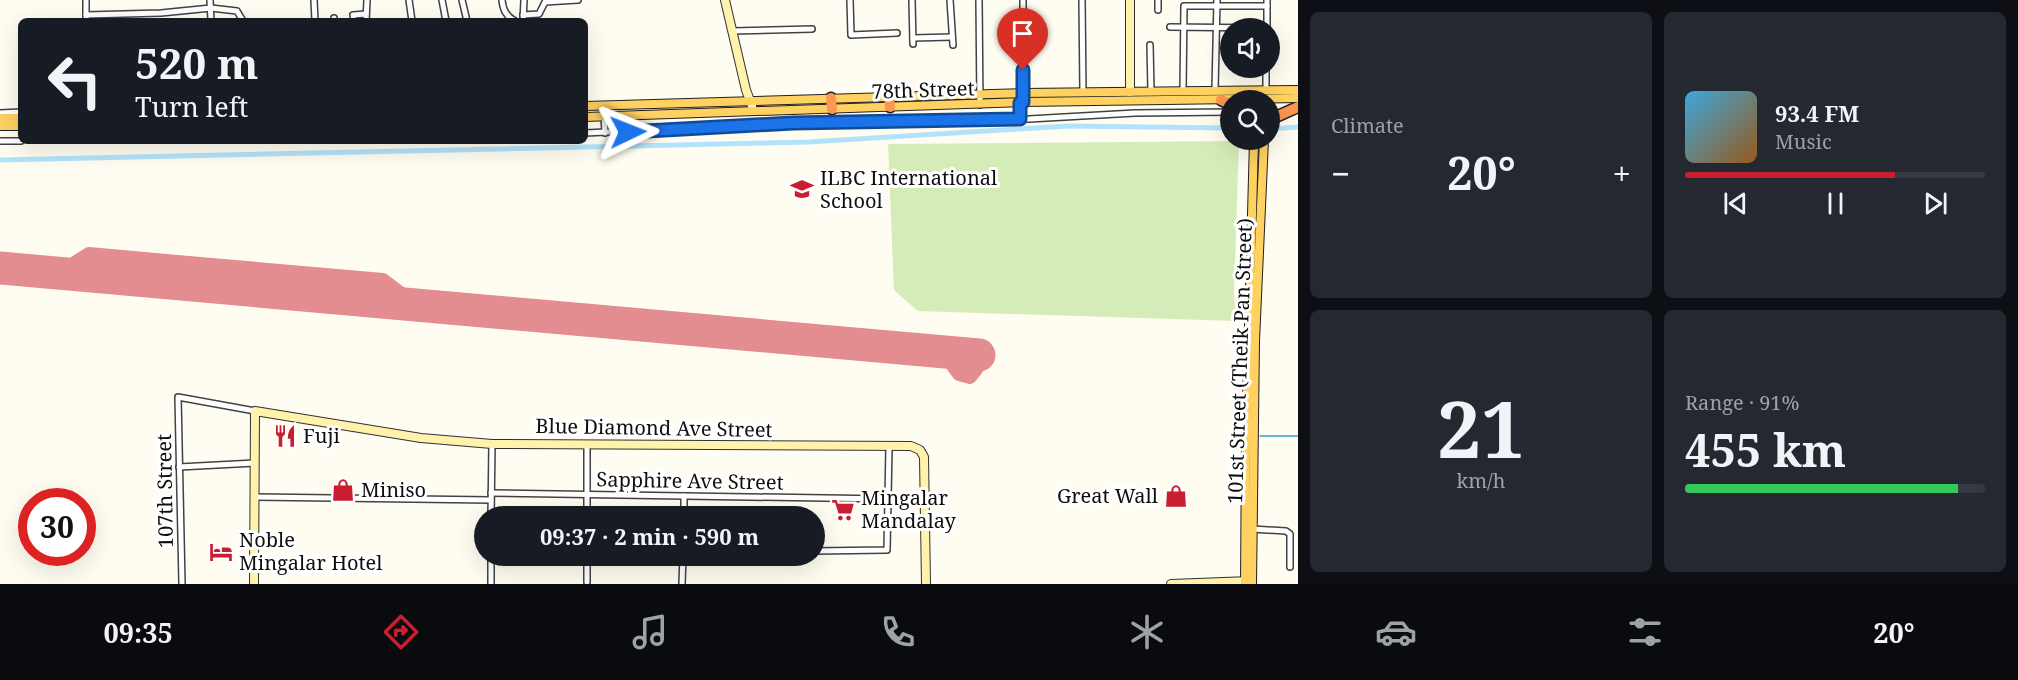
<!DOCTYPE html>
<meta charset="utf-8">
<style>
body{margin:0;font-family:"Noto Serif",serif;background:#242831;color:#f1f3f6;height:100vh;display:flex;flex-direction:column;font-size:22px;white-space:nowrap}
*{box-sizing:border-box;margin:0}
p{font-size:20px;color:#9ea1a6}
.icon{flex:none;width:33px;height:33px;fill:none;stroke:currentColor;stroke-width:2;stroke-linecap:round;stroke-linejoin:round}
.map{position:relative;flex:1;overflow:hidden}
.drawer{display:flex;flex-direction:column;gap:12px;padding:12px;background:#0d0f14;width:720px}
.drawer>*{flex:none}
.guide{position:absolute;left:18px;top:18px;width:570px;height:126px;border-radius:9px;box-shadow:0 6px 24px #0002;background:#171b24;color:#f1f3f6;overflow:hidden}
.buttons{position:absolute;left:1220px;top:18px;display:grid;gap:12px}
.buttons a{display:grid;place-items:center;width:60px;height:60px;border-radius:50%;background:#171b24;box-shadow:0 6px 24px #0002;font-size:30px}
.speed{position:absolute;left:18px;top:488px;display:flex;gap:12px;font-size:30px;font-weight:700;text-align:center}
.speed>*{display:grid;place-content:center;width:78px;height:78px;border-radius:50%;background:#171b24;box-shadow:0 6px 24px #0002;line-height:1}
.speed .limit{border:9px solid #d22;background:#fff;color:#111}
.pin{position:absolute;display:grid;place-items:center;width:51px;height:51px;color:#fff;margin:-62px -26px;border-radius:50% 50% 50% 0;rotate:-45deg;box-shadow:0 0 6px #0007}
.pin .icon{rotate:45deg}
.me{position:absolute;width:66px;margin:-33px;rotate:88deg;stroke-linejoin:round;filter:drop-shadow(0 0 4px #0008)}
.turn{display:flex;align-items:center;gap:21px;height:126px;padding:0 18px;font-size:27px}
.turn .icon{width:78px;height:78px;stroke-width:2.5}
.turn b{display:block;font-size:42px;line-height:51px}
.big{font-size:45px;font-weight:700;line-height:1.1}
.drawer .widget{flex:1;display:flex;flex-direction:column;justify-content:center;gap:9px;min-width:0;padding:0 21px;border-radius:9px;background:#242831}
.drawer .dial{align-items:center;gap:0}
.dial b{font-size:78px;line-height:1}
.song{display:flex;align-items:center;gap:18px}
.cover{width:72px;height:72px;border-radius:9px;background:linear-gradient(135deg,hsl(200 70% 55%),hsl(30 70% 35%))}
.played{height:6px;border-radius:3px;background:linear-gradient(90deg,#c81e2f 70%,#363941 70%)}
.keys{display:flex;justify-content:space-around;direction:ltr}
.heat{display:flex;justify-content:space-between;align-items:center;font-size:33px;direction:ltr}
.charge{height:9px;border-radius:4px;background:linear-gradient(90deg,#34c759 91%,#363941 0)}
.drawer .tiles{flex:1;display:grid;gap:12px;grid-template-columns:repeat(2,1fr)}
.trip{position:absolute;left:474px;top:506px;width:351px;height:60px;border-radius:30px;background:#171b24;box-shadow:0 6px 24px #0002;font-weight:700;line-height:60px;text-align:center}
.tab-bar{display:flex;height:96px;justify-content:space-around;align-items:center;background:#090b0e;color:#9ea1a6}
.tab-bar .icon{width:42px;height:42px}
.tab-bar .selected{color:#c81e2f}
.tab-bar b{font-size:27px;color:#f1f3f6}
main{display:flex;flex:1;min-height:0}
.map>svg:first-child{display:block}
.green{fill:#d6ecb8}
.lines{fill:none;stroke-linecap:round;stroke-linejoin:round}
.stream{stroke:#359dd5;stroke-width:1.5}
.canal{stroke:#b3e3fa;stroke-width:5}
.taxiway{stroke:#e48d90;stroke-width:14}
.runway{stroke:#e48d90;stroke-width:33}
.street-casing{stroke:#424242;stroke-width:8}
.secondary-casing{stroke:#313131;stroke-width:10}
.primary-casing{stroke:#202020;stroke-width:10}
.highway-casing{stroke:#202020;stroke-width:13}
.street{stroke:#fff;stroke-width:5}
.secondary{stroke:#fff2ac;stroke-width:8}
.primary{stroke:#ffd161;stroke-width:8}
.highway{stroke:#fc9752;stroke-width:10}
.route-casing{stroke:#114b97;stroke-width:15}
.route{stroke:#1a73e8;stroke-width:10}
.labels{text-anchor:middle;stroke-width:6;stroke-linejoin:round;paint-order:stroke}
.street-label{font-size:20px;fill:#0f0f0f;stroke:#fff}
.poi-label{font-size:20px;fill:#0f0f0f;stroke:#fff;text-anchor:start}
</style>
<main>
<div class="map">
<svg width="1298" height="584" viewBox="0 0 1298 584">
<rect width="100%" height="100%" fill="#fffcf1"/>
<polygon class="green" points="1239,141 1234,294 1236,321 918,311 894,290 888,144"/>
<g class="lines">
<polyline class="stream" points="1260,436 1298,436"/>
<g class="canal">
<polyline points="1269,129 1298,127"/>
<polyline points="0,160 809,142 1068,126 1230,128"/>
</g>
<g class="taxiway">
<polyline points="59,273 89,254 200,264 383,280 416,305"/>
<polyline points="943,352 959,374 970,377 977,368 979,355"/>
</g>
<polyline class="runway" points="0,268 979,355"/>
<g class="street-casing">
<g id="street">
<polyline points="86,0 86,21"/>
<polyline points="210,0 211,21"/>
<polyline points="314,0 315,21"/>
<polyline points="409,0 412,21"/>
<polyline points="442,0 446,21"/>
<polyline points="462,0 467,21"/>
<path d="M502,0C503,10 506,16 515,21"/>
<polyline points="850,0 851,35 897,33"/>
<polyline points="912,0 913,44"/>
<polyline points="950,0 953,45"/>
<polyline points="979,0 980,105"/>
<polyline points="1023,0 1023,94"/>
<polyline points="1082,0 1083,92"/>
<polyline points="1158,0 1158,10"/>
<polyline points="86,15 161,13 211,8 237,11 243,21"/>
<polyline points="523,15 539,14 545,2 578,0"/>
<polyline points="334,18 334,21"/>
<polyline points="354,21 353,15 366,14"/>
<polyline points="366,21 367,0"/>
<polyline points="523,21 524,0"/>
<polyline points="1170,27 1267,28 1267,0"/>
<polyline points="732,31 812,29"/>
<polyline points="913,38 952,37"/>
<polyline points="1150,45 1151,91"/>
<polyline points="1215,90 1217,0"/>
<polyline points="1266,90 1266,68"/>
<polyline points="1183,91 1184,6 1267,6"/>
<polyline points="1019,103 1020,119"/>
<polyline points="0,113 21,112"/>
<polyline points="604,116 605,133"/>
<polyline points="585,133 793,123 1029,119 1135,113 1230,112"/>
<polyline points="0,141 21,141"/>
<polyline points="587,444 587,516"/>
<polyline points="179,467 255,463"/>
<polyline points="491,493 888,499"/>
<polyline points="255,497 491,500"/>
<polyline points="491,516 492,444"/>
<polyline points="684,516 684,496"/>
<polyline points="1252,529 1286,531 1290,534 1290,567"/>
<polyline points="814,551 887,550 889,447"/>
<polyline points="587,582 587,555"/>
<polyline points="182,584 178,397 255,411"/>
<polyline points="491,584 491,555"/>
<polyline points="682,584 683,555"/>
</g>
</g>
<g class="secondary-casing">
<g id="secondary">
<polyline points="725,0 746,90 752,106"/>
<polyline points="1130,92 1130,0"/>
<polyline points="254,584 255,411 421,438 492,444 911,446 920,450 924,457 926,584"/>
<polyline points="1171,584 1250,581"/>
</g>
</g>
<g class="primary-casing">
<g id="primary">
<polyline points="585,106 1023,93 1298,90"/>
<polyline points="585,117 1023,102 1298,98"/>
<polyline points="0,118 21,118"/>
<polyline points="0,126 21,126"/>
<polyline points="1245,584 1246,437 1254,140"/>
<polyline points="1252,584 1255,341 1264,140"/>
</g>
</g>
<g class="highway-casing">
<g id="highway">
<polyline points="889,97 890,107"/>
<polyline points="831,98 832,109"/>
<polyline points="1221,100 1230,104"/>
<polyline points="1269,120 1298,107"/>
</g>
</g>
<use href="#street" class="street"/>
<use href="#secondary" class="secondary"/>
<use href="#primary" class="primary"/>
<use href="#highway" class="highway"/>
</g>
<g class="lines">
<g class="route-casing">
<polyline id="route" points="628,132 793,123 1020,119 1020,103 1023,102 1023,70"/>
</g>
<use href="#route" class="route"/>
</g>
<defs>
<g id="school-bare" transform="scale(1.8)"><path d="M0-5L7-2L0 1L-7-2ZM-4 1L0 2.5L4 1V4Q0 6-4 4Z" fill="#c81e2f" stroke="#fff" stroke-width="2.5" paint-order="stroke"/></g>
<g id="restaurant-bare" transform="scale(1.8)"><path d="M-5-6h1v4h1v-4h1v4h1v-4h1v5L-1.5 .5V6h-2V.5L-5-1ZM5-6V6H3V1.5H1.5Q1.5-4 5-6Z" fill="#c81e2f" stroke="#fff" stroke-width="2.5" paint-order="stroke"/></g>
<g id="shop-bare" transform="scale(1.8)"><path d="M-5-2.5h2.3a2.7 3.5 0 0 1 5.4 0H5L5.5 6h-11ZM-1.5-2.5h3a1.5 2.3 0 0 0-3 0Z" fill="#c81e2f" stroke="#fff" stroke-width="2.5" paint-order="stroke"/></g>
<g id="supermarket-bare" transform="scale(1.8)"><path d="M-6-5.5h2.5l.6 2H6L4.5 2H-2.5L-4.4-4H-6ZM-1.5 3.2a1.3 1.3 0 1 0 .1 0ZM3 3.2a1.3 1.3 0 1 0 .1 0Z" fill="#c81e2f" stroke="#fff" stroke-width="2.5" paint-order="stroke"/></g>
<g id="hotel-bare" transform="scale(1.8)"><path d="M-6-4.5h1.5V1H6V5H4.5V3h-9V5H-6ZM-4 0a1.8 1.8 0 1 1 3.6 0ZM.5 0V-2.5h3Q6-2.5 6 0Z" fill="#c81e2f" stroke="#fff" stroke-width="2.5" paint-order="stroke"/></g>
</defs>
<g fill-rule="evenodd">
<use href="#school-bare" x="802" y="189"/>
<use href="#restaurant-bare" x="285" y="436"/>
<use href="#shop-bare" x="343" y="490"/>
<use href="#shop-bare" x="1176" y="496"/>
<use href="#supermarket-bare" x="843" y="510"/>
<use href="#hotel-bare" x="221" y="552"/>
</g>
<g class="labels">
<g class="street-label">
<text transform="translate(923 90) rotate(-2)" y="7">78th Street</text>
<text transform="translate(1240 361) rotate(-88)" y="7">101st Street (Theik Pan Street)</text>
<text transform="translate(654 428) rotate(1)" y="7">Blue Diamond Ave Street</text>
<text transform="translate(690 481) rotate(1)" y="7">Sapphire Ave Street</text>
<text transform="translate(165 491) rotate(-91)" y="7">107th Street</text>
</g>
<g class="poi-label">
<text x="820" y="185">ILBC International<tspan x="820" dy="23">School</tspan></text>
<text x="303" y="443">Fuji</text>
<text x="361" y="497">Miniso</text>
<text x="1158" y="503" text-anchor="end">Great Wall</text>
<text x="861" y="505">Mingalar<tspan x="861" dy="23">Mandalay</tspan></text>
<text x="239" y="547">Noble<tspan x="239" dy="23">Mingalar Hotel</tspan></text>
</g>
</g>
</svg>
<div class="buttons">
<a><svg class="icon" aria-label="sound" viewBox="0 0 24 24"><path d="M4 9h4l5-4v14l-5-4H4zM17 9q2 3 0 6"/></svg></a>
<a><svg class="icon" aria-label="search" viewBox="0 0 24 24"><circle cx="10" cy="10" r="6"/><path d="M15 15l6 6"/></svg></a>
</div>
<div class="speed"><div class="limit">30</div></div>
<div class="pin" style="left:1023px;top:70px;background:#d93025"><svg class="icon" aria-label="arrive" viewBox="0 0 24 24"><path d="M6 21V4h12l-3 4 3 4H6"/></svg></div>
<svg class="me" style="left:628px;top:132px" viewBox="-20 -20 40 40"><path d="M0-17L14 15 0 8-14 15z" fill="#1a73e8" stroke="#fff" stroke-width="4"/></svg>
<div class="trip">09:37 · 2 min · 590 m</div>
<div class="guide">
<div class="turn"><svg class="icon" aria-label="left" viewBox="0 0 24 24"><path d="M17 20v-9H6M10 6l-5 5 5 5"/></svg><div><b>520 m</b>Turn left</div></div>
</div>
</div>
<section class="drawer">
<div class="tiles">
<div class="widget"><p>Climate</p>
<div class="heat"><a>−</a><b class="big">20°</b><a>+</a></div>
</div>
<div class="widget">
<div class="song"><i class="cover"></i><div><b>93.4 FM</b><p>Music</p></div></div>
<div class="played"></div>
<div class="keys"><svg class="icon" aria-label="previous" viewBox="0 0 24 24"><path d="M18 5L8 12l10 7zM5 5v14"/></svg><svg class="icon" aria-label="pause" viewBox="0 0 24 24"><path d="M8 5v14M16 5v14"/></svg><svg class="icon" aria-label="next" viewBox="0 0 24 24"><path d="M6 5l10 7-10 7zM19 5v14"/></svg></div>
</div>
<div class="widget dial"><b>21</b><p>km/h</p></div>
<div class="widget"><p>Range · 91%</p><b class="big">455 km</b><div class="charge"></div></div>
</div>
</section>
</main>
<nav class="tab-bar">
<b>09:35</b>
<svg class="icon selected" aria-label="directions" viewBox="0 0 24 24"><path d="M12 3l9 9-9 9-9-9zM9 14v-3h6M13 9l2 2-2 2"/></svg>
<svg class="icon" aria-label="music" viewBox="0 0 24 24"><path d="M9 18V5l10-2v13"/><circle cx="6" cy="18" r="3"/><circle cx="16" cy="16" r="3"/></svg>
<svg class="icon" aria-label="phone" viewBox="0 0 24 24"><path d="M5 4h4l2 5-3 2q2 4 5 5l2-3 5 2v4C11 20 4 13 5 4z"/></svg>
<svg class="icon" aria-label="climate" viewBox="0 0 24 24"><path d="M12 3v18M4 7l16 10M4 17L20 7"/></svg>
<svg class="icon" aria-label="car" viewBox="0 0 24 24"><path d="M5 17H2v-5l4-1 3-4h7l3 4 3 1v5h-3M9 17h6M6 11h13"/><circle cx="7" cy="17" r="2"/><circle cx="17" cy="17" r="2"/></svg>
<svg class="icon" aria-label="filters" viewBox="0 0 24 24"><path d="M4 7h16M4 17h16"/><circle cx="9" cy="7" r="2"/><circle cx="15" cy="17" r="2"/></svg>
<b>20°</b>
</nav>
